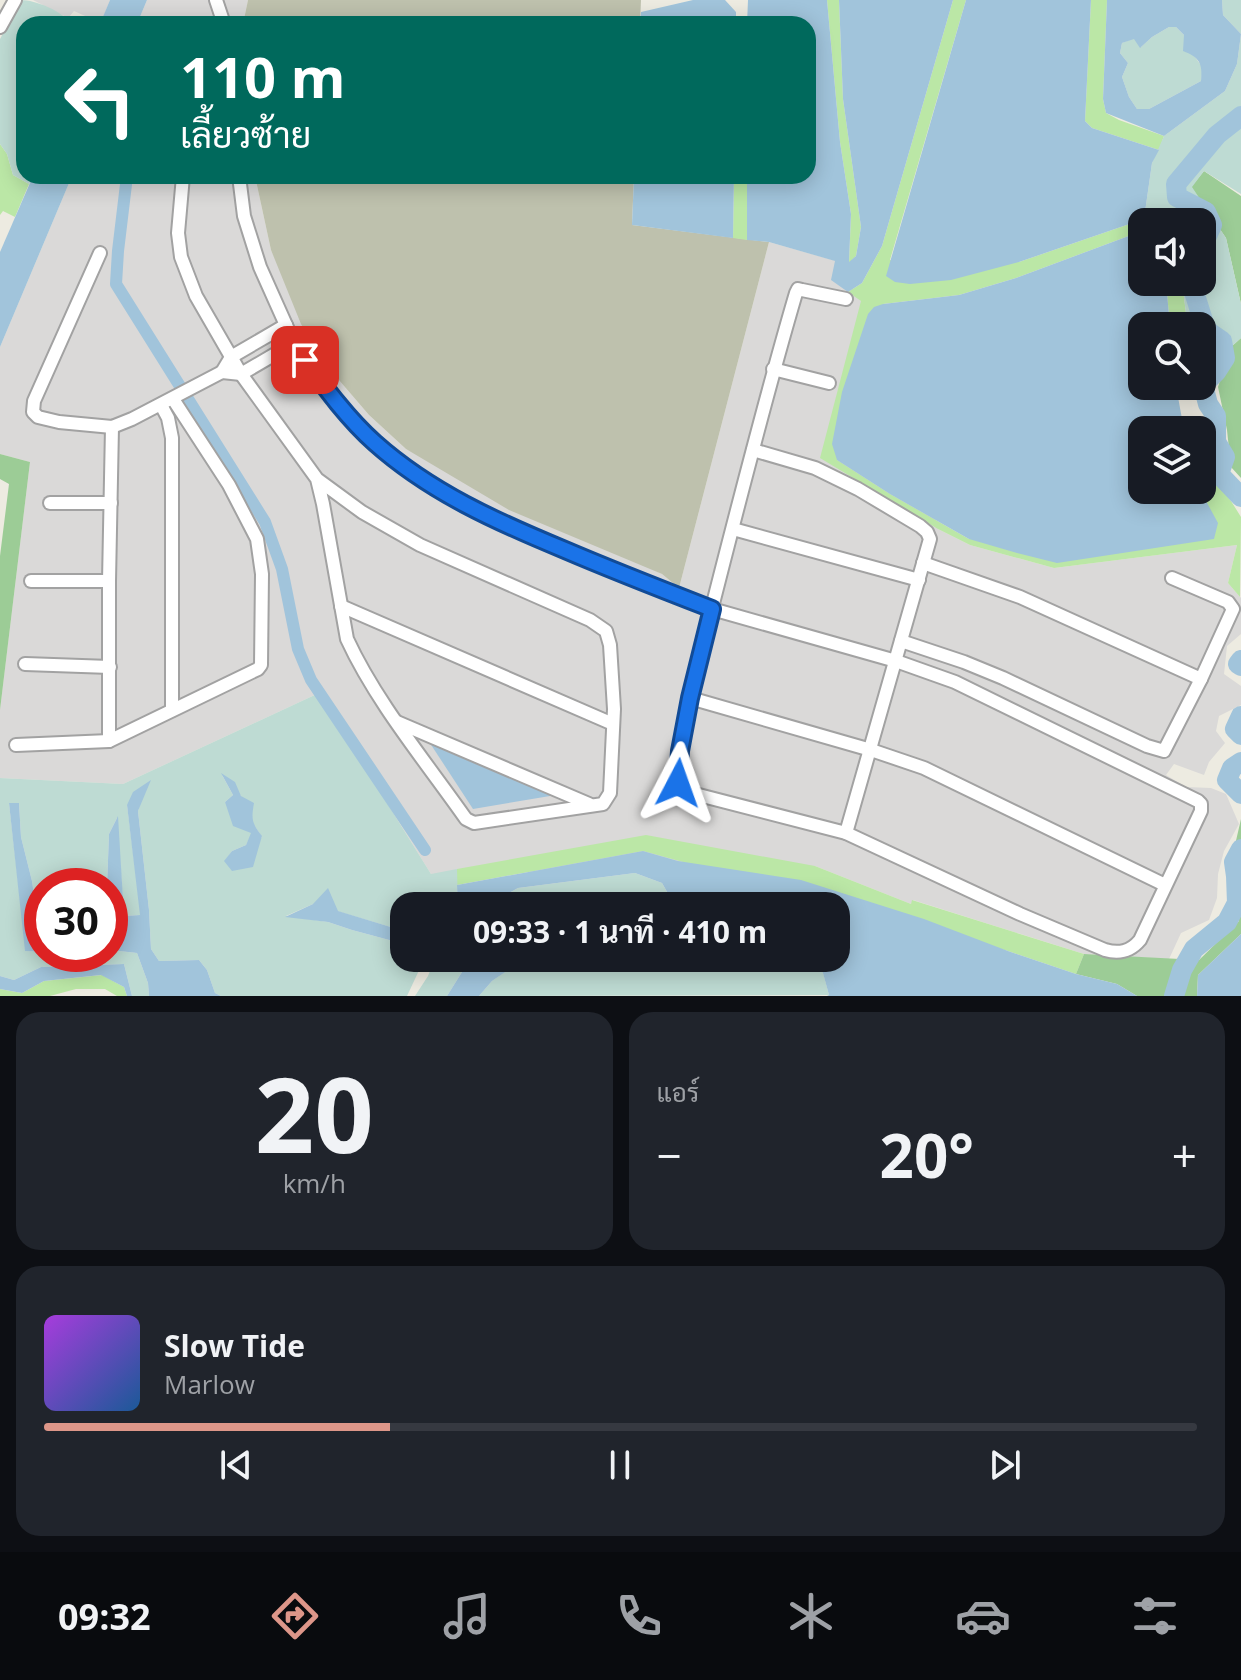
<!DOCTYPE html>
<html lang="th">
<meta charset="utf-8">
<style>
body{margin:0;font-family:"Open Sans",Sarabun,sans-serif;background:#20242c;color:#f1f3f6;height:100vh;display:flex;flex-direction:column;font-size:30px;white-space:nowrap}
*{box-sizing:border-box;margin:0}
p{font-size:26px;color:#9ea1a6}
.icon{flex:none;width:44px;height:44px;fill:none;stroke:currentColor;stroke-width:2;stroke-linecap:round;stroke-linejoin:round}
.map{position:relative;height:996px;overflow:hidden}
.side{display:flex;flex-direction:column;gap:16px;padding:16px;background:#0d0f14;flex:1}
.side>*{flex:none}
.guide{position:absolute;left:16px;top:16px;width:800px;height:168px;border-radius:24px;box-shadow:0 4px 20px #0003;background:#00695c;color:#fff;overflow:hidden}
.fabs{position:absolute;left:1128px;top:208px;display:grid;gap:16px}
.fabs a{display:grid;place-items:center;width:88px;height:88px;border-radius:16px;background:#171b24;box-shadow:0 4px 20px #0003;font-size:40px}
.speed{position:absolute;left:24px;top:868px;display:flex;gap:16px;font-size:40px;font-weight:700;text-align:center}
.speed>*{display:grid;place-content:center;width:104px;height:104px;border-radius:50%;background:#171b24;box-shadow:0 4px 20px #0003;line-height:1}
.speed .limit{border:12px solid #d22;background:#fff;color:#111}
.pin{position:absolute;display:grid;place-items:center;width:68px;height:68px;color:#fff;margin:-34px;border-radius:16px;box-shadow:0 4px 12px #0006}
.me{position:absolute;width:88px;margin:-44px;rotate:4deg;stroke-linejoin:round;filter:drop-shadow(0 0 6px #0008)}
.turn{display:flex;align-items:center;gap:28px;height:168px;padding:0 32px;font-size:36px}
.turn .icon{width:104px;height:104px;stroke-width:2.5}
.turn b{display:block;font-size:56px;line-height:68px}
.big{font-size:60px;font-weight:700;line-height:1.1}
.side .tile{flex:1;display:flex;flex-direction:column;justify-content:center;gap:12px;min-width:0;padding:0 28px;border-radius:24px;background:#20242c}
.side .dial{align-items:center;gap:0}
.dial b{font-size:104px;line-height:1}
.song{display:flex;align-items:center;gap:24px}
.cover{width:96px;height:96px;border-radius:12px;background:linear-gradient(135deg,hsl(280 70% 55%),hsl(210 70% 35%))}
.played{height:8px;border-radius:4px;background:linear-gradient(90deg,#dd9689 30%,#363941 30%)}
.keys{display:flex;justify-content:space-around;direction:ltr}
.heat{display:flex;justify-content:space-between;align-items:center;font-size:44px;direction:ltr}
.side .tiles{flex:1;display:grid;gap:16px;grid-template-columns:1fr 1fr}
.tile:last-child{grid-column:span 2}
.trip{position:absolute;left:390px;top:892px;width:460px;height:80px;border-radius:24px;background:#171b24;box-shadow:0 4px 20px #0003;font-weight:700;line-height:80px;text-align:center}
.menu{display:flex;height:128px;justify-content:space-around;align-items:center;background:#090b0e;color:#9ea1a6}
.menu .icon{width:56px;height:56px}
.menu .active{color:#dd9689}
.menu b{font-size:36px;color:#f1f3f6}
.map>svg:first-child{display:block}
.residential{fill:#dad9d8}
.construction{fill:#bec1ad}
.grass{fill:#bbe7a6}
.forest{fill:#9ccc96}
.wetland{fill:#bedbd3;fill-rule:evenodd}
.water{fill:#a1c4db;fill-rule:evenodd}
.lines{fill:none;stroke-linecap:round;stroke-linejoin:round}
.canal{stroke:#a1c4db;stroke-width:12}
.river{stroke:#a1c4db;stroke-width:20}
.minor-casing{stroke:#a2a2a2;stroke-width:16}
.minor{stroke:#fff;stroke-width:12}
.route-casing{stroke:#114b97;stroke-width:20}
.route{stroke:#1a73e8;stroke-width:14}
</style>
<div class="map">
<svg width="1241" height="996" viewBox="0 0 1241 996">
<rect width="100%" height="100%" fill="#edebe1"/>
<g class="residential">
<polygon points="33,0 110,0 101,23 74,11 68,18"/>
<polygon points="147,0 248,0 243,24 137,24"/>
<polygon points="72,176 255,176 271,250 326,365 369,415 406,449 662,574 679,588 769,242 836,261 861,301 938,529 970,545 1054,568 1237,545 1228,583 1241,598 1241,634 1227,646 1224,674 1241,686 1241,705 1219,716 1216,731 1225,743 1209,762 1204,775 1174,764 1166,775 1186,787 1211,788 1226,794 1239,824 1224,851 1218,874 1217,898 1209,920 1181,933 1169,959 1084,954 913,900 911,904 815,866 431,874 319,693 123,784 0,778 0,710 30,462 0,454 0,347"/>
</g>
<g class="construction">
<polygon points="248,0 641,0 640,24 243,24"/>
<polygon points="255,176 634,176 632,225 769,242 679,588 662,574 509,510 406,449 369,415 326,365 301,324 271,250"/>
</g>
<g class="grass">
<polygon points="827,0 839,0 843,99 861,227 856,256 849,263 851,214 840,142"/>
<polygon points="953,0 966,0 890,260 1019,262 1144,219 1157,219 1160,222 1142,222 1142,231 1016,278 959,295 883,304 837,460 890,494 969,539 1201,494 1202,446 1211,477 1231,501 1241,517 1240,597 1228,583 1237,545 1054,568 970,545 938,529 820,458 861,301 848,292 862,283 882,246"/>
<polygon points="1091,0 1107,0 1103,99 1106,113 1119,120 1164,136 1159,150 1092,128 1085,121"/>
<polygon points="0,144 7,154 13,175 29,184 15,217 3,211 0,215"/>
<polygon points="734,176 747,176 747,240 733,238"/>
<polygon points="1166,282 1182,282 1187,321 1189,326 1170,326"/>
<polygon points="646,835 815,866 911,904 912,900 1084,954 1076,974 1008,951 643,851 457,885 457,869"/>
<polygon points="102,975 124,987 127,996 117,996 105,989 76,989 50,996 0,996 0,989 22,993 44,981"/>
</g>
<g class="forest">
<polygon points="1204,171 1241,196 1241,304 1226,238 1191,187"/>
<polygon points="1241,338 1241,478 1231,467 1227,430 1218,387 1231,347"/>
<polygon points="0,454 30,462 0,710 0,556 9,484 0,479"/>
<polygon points="1241,819 1241,934 1198,975 1197,996 1137,996 1117,984 1076,974 1084,954 1199,960 1239,921 1229,871"/>
</g>
<g class="wetland">
<path d="M21,0C35,0 63,11 71,24H24V176H33L29,184L13,175L7,154L0,144V39Z"/>
<polygon points="1222,0 1241,0 1241,194 1204,171 1192,187 1226,238 1241,304 1241,338 1231,347 1220,331 1187,321 1182,282 1202,282 1202,222 1160,222 1157,219 1144,219 1152,163 1164,136 1225,91 1237,64 1241,34 1223,15"/>
<polygon points="1169,27 1176,27 1184,35 1184,42 1203,68 1201,81 1149,109 1137,109 1129,97 1122,77 1128,63 1120,53 1122,43 1134,38 1141,47 1152,37"/>
<path d="M319,693L431,874L457,869L458,906H404V931L313,904L286,916L328,922L352,930L404,944V958H420L422,964L407,996H221L215,993L207,970L199,960L159,961L151,949L149,910L138,811L141,801L127,805L141,915L124,916L117,818L109,834L107,886H42V919L37,917L32,881L21,837L19,803H9L26,951L42,952V954H110V950L137,953L148,983L149,996H132L124,964L41,967L14,980L0,976V778L123,784ZM222,775L241,796L254,825L262,837L225,861L232,851L246,845L252,833L225,802L233,795Z"/>
<polygon points="635,873 662,883 670,897 663,906 485,906 518,888"/>
<polygon points="435,958 461,958 462,972 447,996 415,996 428,976"/>
<polygon points="485,958 634,958 647,964 694,958 816,958 820,961 829,995 479,996 492,981 513,966"/>
</g>
<g class="water">
<polygon points="110,0 147,0 137,24 100,24"/>
<polygon points="693,0 725,0 736,12 736,24 640,24 641,12"/>
<polygon points="748,0 827,0 840,142 851,214 849,262 856,256 861,227 843,99 839,0 953,0 882,246 862,283 848,292 831,280 835,261 769,242 747,240 747,176 808,176 808,24 747,24"/>
<polygon points="966,0 1091,0 1085,121 1092,128 1159,150 1152,163 1144,219 1019,262 951,280 910,284 895,282 886,276"/>
<path d="M1107,0H1222L1223,15L1241,34L1237,64L1225,91L1164,136L1106,113L1103,99ZM1169,27H1176L1184,35L1183,51C1199,57 1203,63 1201,81L1149,109H1137L1129,97L1122,77L1128,63L1120,53L1122,43L1134,39L1140,48L1152,37Z"/>
<polygon points="33,176 72,176 0,347 0,252"/>
<polygon points="634,176 734,176 733,238 632,225"/>
<polygon points="1142,231 1142,282 1166,282 1170,326 1142,326 1142,386 1176,386 1184,430 1142,430 1142,490 1200,490 1218,523 1214,539 1057,563 1017,553 969,539 890,494 837,460 832,444 842,392 868,314 874,307 883,304 959,295 1016,278"/>
<polygon points="424,734 556,795 473,809"/>
<path d="M221,773L235,782L241,796L254,803C251,820 252,823 262,836L253,867L232,871L224,861L232,851L246,845L251,833L233,826L225,802L233,795Z"/>
<polygon points="151,780 138,811 149,910 151,949 159,961 199,960 207,970 215,993 221,996 149,996 148,983 137,953 110,950 110,886 107,886 109,834 118,816 124,916 140,915 127,805 133,792"/>
<polygon points="9,803 19,803 21,837 32,881 37,916 42,919 42,952 25,951"/>
<polygon points="643,851 678,861 801,880 924,919 1008,951 1076,974 1117,984 1137,996 827,996 829,995 820,962 816,958 836,958 836,906 663,906 670,897 662,883 635,873 518,888 485,906 458,906 457,885"/>
<polygon points="328,888 338,911 404,931 404,944 352,930 328,922 285,917 313,904"/>
<polygon points="1241,934 1241,996 1197,996 1198,975"/>
<polygon points="461,958 485,958 514,966 492,981 479,996 447,996 462,972"/>
<polygon points="124,964 132,996 127,996 124,987 101,975 44,981 22,993 0,989 0,976 14,980 41,967"/>
</g>
<g class="lines">
<polyline class="canal" points="127,176 118,251 116,284 265,522 282,569 298,649 311,680 425,850"/>
<g class="river">
<polyline points="1202,247 1212,225 1206,212 1177,197 1176,184 1217,135 1241,116"/>
<polyline points="1191,282 1206,330 1222,341 1225,358 1216,372 1203,385 1208,404 1216,416 1216,442 1225,457 1219,474 1241,497"/>
<polyline points="1241,660 1238,664 1241,666"/>
<polyline points="1241,716 1235,729 1241,735"/>
<polyline points="1241,762 1232,768 1227,780 1241,794"/>
<polyline points="1174,996 1182,970 1194,949 1227,922 1237,903 1236,876 1234,862 1241,849"/>
</g>
<g class="minor-casing">
<g id="minor">
<polyline points="216,0 224,24"/>
<polyline points="0,27 15,0"/>
<path d="M183,176L178,233L181,257L196,296L241,374L317,479L362,512L420,545L590,620L606,631L610,645L614,709L610,793L603,804L474,823L466,819C426,762 376,702 347,639L323,504L317,479"/>
<path d="M239,176L244,216L260,267L294,343L333,399L373,442L414,475L462,504L518,531L665,591L712,609L896,661L955,682L1198,801L1201,804V811L1140,940C1130,952 1119,954 1105,950L1020,914L846,833L691,793L680,787C675,770 680,750 683,733C689,699 698,665 706,631C735,518 763,405 796,293L798,289L802,290L846,299"/>
<polyline points="100,253 34,401 33,412 38,417 59,422 112,427 132,419 222,372"/>
<polyline points="286,325 231,357 222,372 241,374 294,343"/>
<polyline points="773,369 829,383"/>
<polyline points="161,405 168,418 172,438 172,710"/>
<polyline points="753,450 815,468 858,489 920,526 927,532 930,539 846,833"/>
<polyline points="50,503 111,503"/>
<polyline points="733,529 919,580"/>
<polyline points="923,563 1020,597 1201,679"/>
<polyline points="31,581 109,581"/>
<polyline points="341,606 613,724"/>
<polyline points="901,641 964,662 1003,678 1147,746 1164,751 1201,679 1233,609 1228,602 1172,578"/>
<polyline points="25,664 110,667"/>
<polyline points="690,698 871,750 924,768 1165,885"/>
<polyline points="397,722 589,804"/>
<polyline points="109,741 109,581 112,427"/>
<polyline points="16,745 109,741 258,669 261,665 262,574 257,539 229,485 173,399"/>
</g>
</g>
<use href="#minor" class="minor"/>
</g>
<g class="lines">
<g class="route-casing">
<path id="route" d="M305,360C326,389 348,419 375,443C430,492 497,522 565,550C614,571 663,590 712,609L690,698L680,751L678,783"/>
</g>
<use href="#route" class="route"/>
</g>
</svg>
<div class="fabs">
<a><svg class="icon" aria-label="sound" viewBox="0 0 24 24"><path d="M4 9h4l5-4v14l-5-4H4zM17 9q2 3 0 6"/></svg></a>
<a><svg class="icon" aria-label="search" viewBox="0 0 24 24"><circle cx="10" cy="10" r="6"/><path d="M15 15l6 6"/></svg></a>
<a><svg class="icon" aria-label="layers" viewBox="0 0 24 24"><path d="M12 4l9 5-9 5-9-5zM3 14l9 5 9-5"/></svg></a>
</div>
<div class="speed"><div class="limit">30</div></div>
<div class="pin" style="left:305px;top:360px;background:#d93025"><svg class="icon" aria-label="arrive" viewBox="0 0 24 24"><path d="M6 21V4h12l-3 4 3 4H6"/></svg></div>
<svg class="me" style="left:678px;top:783px" viewBox="-20 -20 40 40"><path d="M0-17L14 15 0 8-14 15z" fill="#1a73e8" stroke="#fff" stroke-width="4"/></svg>
<div class="trip">09:33 · 1 นาที · 410 m</div>
<div class="guide">
<div class="turn"><svg class="icon" aria-label="left" viewBox="0 0 24 24"><path d="M17 20v-9H6M10 6l-5 5 5 5"/></svg><div><b>110 m</b>เลี้ยวซ้าย</div></div>
</div>
</div>
<section class="side">
<div class="tiles">
<div class="tile dial"><b>20</b><p>km/h</p></div>
<div class="tile"><p>แอร์</p>
<div class="heat"><a>−</a><b class="big">20°</b><a>+</a></div>
</div>
<div class="tile">
<div class="song"><i class="cover"></i><div><b>Slow Tide</b><p>Marlow</p></div></div>
<div class="played"></div>
<div class="keys"><svg class="icon" aria-label="previous" viewBox="0 0 24 24"><path d="M18 5L8 12l10 7zM5 5v14"/></svg><svg class="icon" aria-label="pause" viewBox="0 0 24 24"><path d="M8 5v14M16 5v14"/></svg><svg class="icon" aria-label="next" viewBox="0 0 24 24"><path d="M6 5l10 7-10 7zM19 5v14"/></svg></div>
</div>
</div>
</section>
<nav class="menu">
<b>09:32</b>
<svg class="icon active" aria-label="directions" viewBox="0 0 24 24"><path d="M12 3l9 9-9 9-9-9zM9 14v-3h6M13 9l2 2-2 2"/></svg>
<svg class="icon" aria-label="music" viewBox="0 0 24 24"><path d="M9 18V5l10-2v13"/><circle cx="6" cy="18" r="3"/><circle cx="16" cy="16" r="3"/></svg>
<svg class="icon" aria-label="phone" viewBox="0 0 24 24"><path d="M5 4h4l2 5-3 2q2 4 5 5l2-3 5 2v4C11 20 4 13 5 4z"/></svg>
<svg class="icon" aria-label="climate" viewBox="0 0 24 24"><path d="M12 3v18M4 7l16 10M4 17L20 7"/></svg>
<svg class="icon" aria-label="car" viewBox="0 0 24 24"><path d="M5 17H2v-5l4-1 3-4h7l3 4 3 1v5h-3M9 17h6M6 11h13"/><circle cx="7" cy="17" r="2"/><circle cx="17" cy="17" r="2"/></svg>
<svg class="icon" aria-label="filters" viewBox="0 0 24 24"><path d="M4 7h16M4 17h16"/><circle cx="9" cy="7" r="2"/><circle cx="15" cy="17" r="2"/></svg>
</nav>
